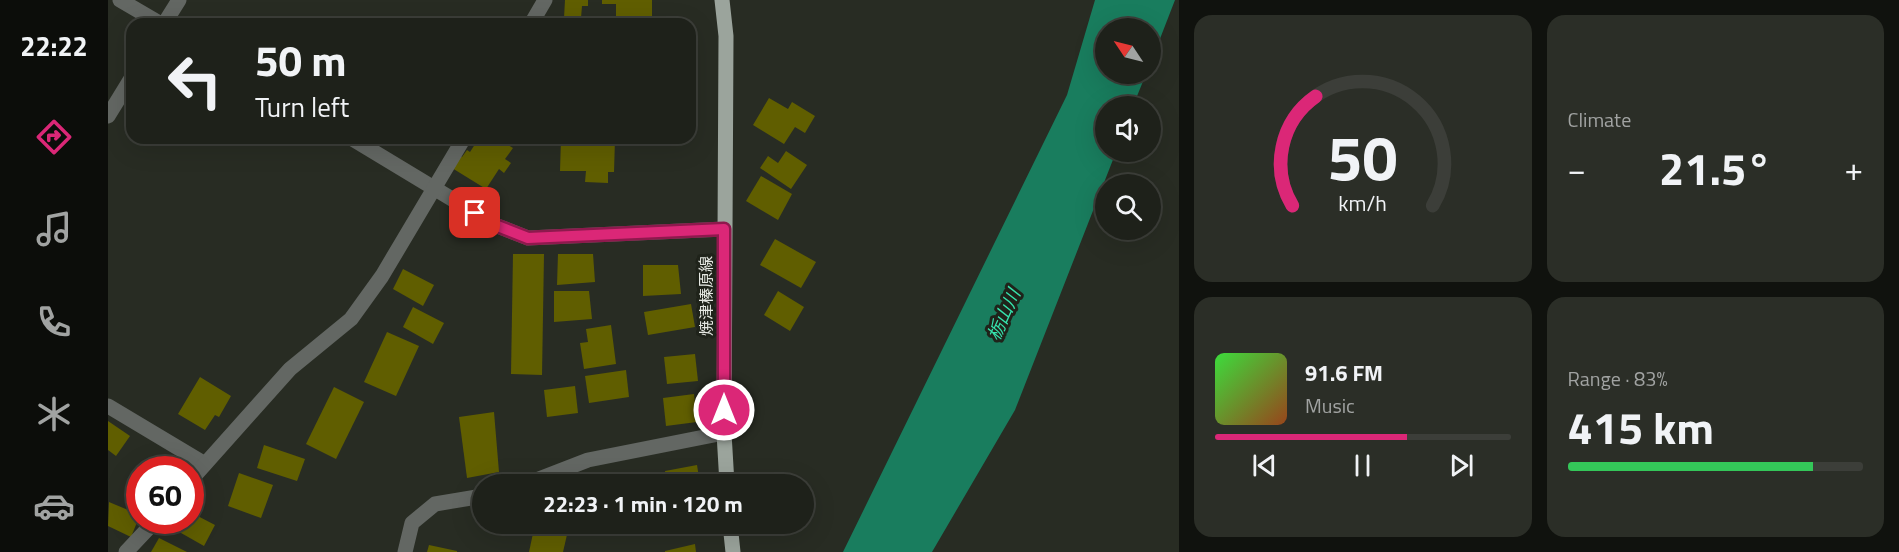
<!DOCTYPE html>
<meta charset="utf-8">
<style>
body{margin:0;font-family:"Titillium Web","Noto Sans JP",sans-serif;background:#2b2e27;color:#f1f3f6;height:100vh;display:flex;flex-direction:column;font-size:22px;white-space:nowrap}
*{box-sizing:border-box;margin:0}
p{font-size:20px;color:#a1a3a2}
.icon{flex:none;width:33px;height:33px;fill:none;stroke:currentColor;stroke-width:2;stroke-linecap:round;stroke-linejoin:round}
.map{position:relative;flex:1;overflow:hidden}
.details{display:flex;flex-direction:column;gap:15px;padding:15px;background:#10120e;width:720px}
.details>*{flex:none}
.top-card{position:absolute;left:18px;top:18px;width:570px;height:126px;border-radius:18px;box-shadow:0 6px 24px #0002,0 0 0 2px #3c3e39;background:#1e211a;color:#f1f3f6;overflow:hidden}
.needle{width:39px;rotate:305deg}
.controls{position:absolute;left:987px;top:18px;display:grid;gap:12px}
.controls a{display:grid;place-items:center;width:66px;height:66px;border-radius:50%;background:#1e211a;box-shadow:0 6px 24px #0002,0 0 0 2px #3c3e39;font-size:30px}
.speed{position:absolute;left:18px;top:456px;display:flex;gap:12px;font-size:30px;font-weight:700;text-align:center}
.speed>*{display:grid;place-content:center;width:78px;height:78px;border-radius:50%;background:#1e211a;box-shadow:0 6px 24px #0002,0 0 0 2px #3c3e39;line-height:1}
.speed .limit{border:9px solid #d22;background:#fff;color:#111}
.pin{position:absolute;display:grid;place-items:center;width:51px;height:51px;color:#fff;margin:-26px;border-radius:12px;box-shadow:0 3px 9px #0006}
.me{position:absolute;width:66px;margin:-33px;rotate:0deg;stroke-linejoin:round;filter:drop-shadow(0 0 4px #0008)}
.turn{display:flex;align-items:center;gap:21px;height:126px;padding:0 30px;font-size:27px}
.turn .icon{width:78px;height:78px;stroke-width:2.5}
.turn b{display:block;font-size:42px;line-height:51px}
.big{font-size:45px;font-weight:700;line-height:1.1}
.details .card{flex:1;display:flex;flex-direction:column;justify-content:center;gap:9px;min-width:0;padding:0 21px;border-radius:18px;background:#2b2e27}
.details .dial{align-items:center;gap:0}
.dial svg{height:156px;overflow:visible;fill:none;stroke:#3c3e39;stroke-width:7;stroke-linecap:round;text-anchor:middle}
.dial text{fill:#f1f3f6;stroke:none}
.song{display:flex;align-items:center;gap:18px}
.cover{width:72px;height:72px;border-radius:9px;background:linear-gradient(135deg,hsl(120 70% 55%),hsl(20 70% 35%))}
.played{height:6px;border-radius:3px;background:linear-gradient(90deg,#db2777 65%,#3c3e39 65%)}
.keys{display:flex;justify-content:space-around;direction:ltr}
.heat{display:flex;justify-content:space-between;align-items:center;font-size:33px;direction:ltr}
.charge{height:9px;border-radius:4px;background:linear-gradient(90deg,#34c759 83%,#3c3e39 0)}
.details .tiles{flex:1;display:grid;gap:15px;grid-template-columns:repeat(2,1fr)}
.trip{position:absolute;left:364px;top:474px;width:342px;height:60px;border-radius:30px;background:#1e211a;box-shadow:0 6px 24px #0002,0 0 0 2px #3c3e39;font-weight:700;line-height:60px;text-align:center}
main{display:flex;flex:1;min-height:0}
.dock{display:flex;flex-direction:column;width:108px;justify-content:space-around;align-items:center;background:#0c0d0a;color:#a1a3a2}
.dock .icon{width:42px;height:42px}
.dock .on{color:#db2777}
.dock b{font-size:27px;color:#f1f3f6}
.map>svg:first-child{display:block}
.water{fill:#197d5e}
.building{fill:#605e00}
.lines{fill:none;stroke-linecap:round;stroke-linejoin:round}
.minor{stroke:#636763;stroke-width:15}
.major{stroke:#9ba49c;stroke-width:15}
.route-casing{stroke:#8e194d;stroke-width:15}
.route{stroke:#db2777;stroke-width:10}
.labels{text-anchor:middle;stroke-width:6;stroke-linejoin:round;paint-order:stroke}
.street-label{font-size:16px;fill:#e5e8e2;stroke:#1f231a}
.water-label{font-size:18px;font-style:italic;fill:#36e3ad;stroke:#1f231a}
</style>
<main>
<nav class="dock">
<b>22:22</b>
<svg class="icon on" aria-label="directions" viewBox="0 0 24 24"><path d="M12 3l9 9-9 9-9-9zM9 14v-3h6M13 9l2 2-2 2"/></svg>
<svg class="icon" aria-label="music" viewBox="0 0 24 24"><path d="M9 18V5l10-2v13"/><circle cx="6" cy="18" r="3"/><circle cx="16" cy="16" r="3"/></svg>
<svg class="icon" aria-label="phone" viewBox="0 0 24 24"><path d="M5 4h4l2 5-3 2q2 4 5 5l2-3 5 2v4C11 20 4 13 5 4z"/></svg>
<svg class="icon" aria-label="climate" viewBox="0 0 24 24"><path d="M12 3v18M4 7l16 10M4 17L20 7"/></svg>
<svg class="icon" aria-label="car" viewBox="0 0 24 24"><path d="M5 17H2v-5l4-1 3-4h7l3 4 3 1v5h-3M9 17h6M6 11h13"/><circle cx="7" cy="17" r="2"/><circle cx="17" cy="17" r="2"/></svg>
</nav>
<div class="map">
<svg width="1071" height="552" viewBox="0 0 1071 552">
<rect width="100%" height="100%" fill="#282c23"/>
<polygon class="water" points="987,0 1067,0 1043,62 1042,28 998,28 998,74 1038,74 1025,106 998,106 998,152 1008,152 907,410 824,552 735,552 959,95"/>
<g class="building">
<polygon points="457,0 480,0 480,6 474,6 473,18 456,18"/>
<polygon points="494,0 544,0 544,16 508,16 508,4 494,4"/>
<polygon points="661,98 680,109 684,102 707,116 697,133 687,127 676,144 645,125"/>
<polygon points="371,138 388,138 405,148 397,159 403,163 396,173 391,169 378,189 344,168 352,156 354,157 359,150 362,152"/>
<polygon points="453,138 507,139 506,172 500,172 500,183 477,182 478,171 452,171"/>
<polygon points="678,151 699,165 683,189 652,168 660,156 670,163"/>
<polygon points="653,176 684,194 670,220 638,201"/>
<polygon points="667,239 708,262 693,288 652,265"/>
<polygon points="405,254 436,254 434,375 403,374"/>
<polygon points="450,254 485,254 487,282 449,285"/>
<polygon points="535,265 570,265 573,294 535,296"/>
<polygon points="295,269 326,285 315,306 285,289"/>
<polygon points="446,291 481,291 484,319 446,322"/>
<polygon points="670,291 696,307 682,331 656,315"/>
<polygon points="583,304 587,327 540,335 536,312"/>
<polygon points="305,307 336,323 325,344 295,327"/>
<polygon points="503,325 508,364 476,369 472,343 480,342 478,329"/>
<polygon points="279,332 311,346 288,396 256,382"/>
<polygon points="587,354 590,381 559,384 556,357"/>
<polygon points="518,370 521,397 481,403 477,376"/>
<polygon points="92,377 123,396 111,417 107,415 97,430 70,414"/>
<polygon points="467,386 470,413 439,417 436,390"/>
<polygon points="226,387 256,402 228,459 198,444"/>
<polygon points="586,394 589,422 558,426 555,398"/>
<polygon points="386,412 391,472 359,478 351,417"/>
<polygon points="0,421 22,436 8,456 0,450"/>
<polygon points="156,445 197,459 189,481 149,468"/>
<polygon points="589,465 592,484 559,484 557,471"/>
<polygon points="131,473 165,485 153,518 120,506"/>
<polygon points="519,473 521,484 487,484 486,479"/>
<polygon points="1,502 32,515 23,537 0,526"/>
<polygon points="82,512 107,525 96,546 66,529 70,520 82,520"/>
<polygon points="427,524 461,526 455,552 421,552"/>
<polygon points="51,538 79,552 43,552"/>
<polygon points="587,544 588,552 557,552 557,551"/>
<polygon points="321,545 349,551 349,552 319,552"/>
</g>
<g class="lines">
<g class="minor">
<polyline points="12,0 53,24"/>
<polyline points="56,24 71,0"/>
<polyline points="423,24 437,0"/>
<polyline points="0,116 24,77"/>
<polyline points="243,138 387,225 420,238 616,229"/>
<polyline points="0,406 97,464"/>
<polyline points="82,481 182,369 243,319 274,276 356,138"/>
<polyline points="418,484 480,460 616,433"/>
<polyline points="18,552 48,520"/>
<polyline points="297,552 304,523 327,504 375,496"/>
</g>
<g class="major">
<polyline points="614,0 618,36 616,433 619,484"/>
<polyline points="622,524 625,552"/>
</g>
</g>
<g class="lines">
<g class="route-casing">
<polyline id="route" points="367,213 387,225 420,238 616,229 616,410"/>
</g>
<use href="#route" class="route"/>
</g>
<g class="labels">
<g class="street-label">
<text transform="translate(598 296) rotate(-90)" y="6">焼津榛原線</text>
</g>
<g class="water-label">
<text transform="translate(896 315) rotate(-66)" y="6">栃山川</text>
</g>
</g>
</svg>
<div class="controls">
<a><svg class="needle" viewBox="-14 -14 28 28"><path d="M0-13l5 13h-10z" fill="#e53935"/><path d="M0 13l5-13h-10z" fill="#a1a3a2"/></svg></a>
<a><svg class="icon" aria-label="sound" viewBox="0 0 24 24"><path d="M4 9h4l5-4v14l-5-4H4zM17 9q2 3 0 6"/></svg></a>
<a><svg class="icon" aria-label="search" viewBox="0 0 24 24"><circle cx="10" cy="10" r="6"/><path d="M15 15l6 6"/></svg></a>
</div>
<div class="speed"><div class="limit">60</div></div>
<div class="pin" style="left:367px;top:213px;background:#d93025"><svg class="icon" aria-label="arrive" viewBox="0 0 24 24"><path d="M6 21V4h12l-3 4 3 4H6"/></svg></div>
<svg class="me" style="left:616px;top:410px" viewBox="-20 -20 40 40"><circle r="17" fill="#db2777" stroke="#fff" stroke-width="3"/><path d="M0-11L8 9 0 5-8 9z" fill="#fff"/></svg>
<div class="trip">22:23 · 1 min · 120 m</div>
<div class="top-card">
<div class="turn"><svg class="icon" aria-label="left" viewBox="0 0 24 24"><path d="M17 20v-9H6M10 6l-5 5 5 5"/></svg><div><b>50 m</b>Turn left</div></div>
</div>
</div>
<section class="details">
<div class="tiles">
<div class="card dial"><svg viewBox="0 0 100 80">
<path d="M14 69A42 42 0 1 1 86 69"/>
<path d="M14 69A42 42 0 0 1 26 13" stroke="#db2777"/>
<text x="50" y="56" font-size="32" font-weight="700">50</text>
<text x="50" y="72" font-size="11">km/h</text>
</svg></div>
<div class="card"><p>Climate</p>
<div class="heat"><a>−</a><b class="big">21.5°</b><a>+</a></div>
</div>
<div class="card">
<div class="song"><i class="cover"></i><div><b>91.6 FM</b><p>Music</p></div></div>
<div class="played"></div>
<div class="keys"><svg class="icon" aria-label="previous" viewBox="0 0 24 24"><path d="M18 5L8 12l10 7zM5 5v14"/></svg><svg class="icon" aria-label="pause" viewBox="0 0 24 24"><path d="M8 5v14M16 5v14"/></svg><svg class="icon" aria-label="next" viewBox="0 0 24 24"><path d="M6 5l10 7-10 7zM19 5v14"/></svg></div>
</div>
<div class="card"><p>Range · 83%</p><b class="big">415 km</b><div class="charge"></div></div>
</div>
</section>
</main>
